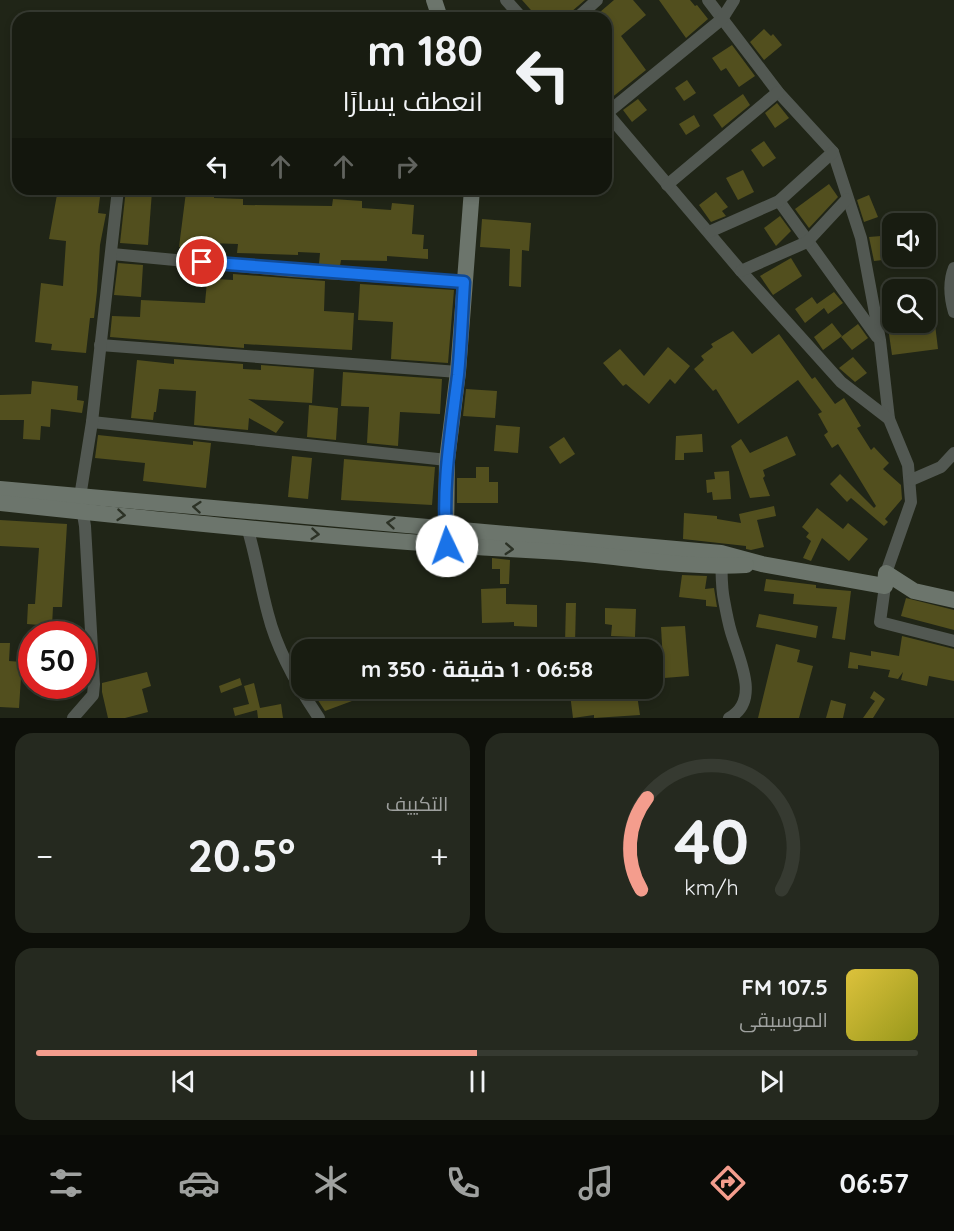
<!DOCTYPE html>
<html lang="ar">
<meta charset="utf-8">
<style>
body{margin:0;font-family:Quicksand,Cairo,sans-serif;background:#25291f;color:#f1f3f6;direction:rtl;height:100vh;display:flex;flex-direction:column;font-size:22px;white-space:nowrap}
*{box-sizing:border-box;margin:0}
p{font-size:20px;color:#9fa19f}
.icon{flex:none;width:33px;height:33px;fill:none;stroke:currentColor;stroke-width:2;stroke-linecap:round;stroke-linejoin:round}
.map{position:relative;height:718px;overflow:hidden;direction:ltr}
.drawer{display:flex;flex-direction:column;gap:15px;padding:15px;background:#0d0f09;flex:1}
.drawer>*{flex:none}
.guide{position:absolute;left:12px;top:12px;width:600px;height:183px;border-radius:18px;box-shadow:0 3px 9px #0003,0 0 0 2px #363a31;direction:rtl;background:#181c11;color:#f1f3f6;overflow:hidden}
.tools{position:absolute;left:882px;top:213px;display:grid;gap:12px}
.tools a{display:grid;place-items:center;width:54px;height:54px;border-radius:12px;background:#181c11;box-shadow:0 3px 9px #0003,0 0 0 2px #363a31;font-size:30px}
.speed{position:absolute;left:18px;top:621px;display:flex;gap:12px;font-size:30px;font-weight:700;text-align:center}
.speed>*{display:grid;place-content:center;width:78px;height:78px;border-radius:50%;background:#181c11;box-shadow:0 3px 9px #0003,0 0 0 2px #363a31;line-height:1}
.speed .limit{border:9px solid #d22;background:#fff;color:#111}
.pin{position:absolute;display:grid;place-items:center;width:51px;height:51px;color:#fff;margin:-26px;border:3px solid #fff;border-radius:50%;box-shadow:0 2px 6px #0007}
.me{position:absolute;width:66px;margin:-33px;rotate:357deg;stroke-linejoin:round;filter:drop-shadow(0 0 4px #0008)}
.turn{display:flex;align-items:center;gap:21px;height:126px;padding:0 30px;font-size:27px}
.turn .icon{width:78px;height:78px;stroke-width:2.5}
.turn b{display:block;font-size:42px;line-height:51px}
.lanes{display:flex;align-items:center;height:57px;padding:0 30px;background:#0003;justify-content:center;gap:30px;direction:ltr}
.lanes .off{opacity:.35}
.big{font-size:45px;font-weight:700;line-height:1.1}
.drawer .card{flex:1;display:flex;flex-direction:column;justify-content:center;gap:9px;min-width:0;padding:0 21px;border-radius:18px;background:#25291f}
.drawer .dial{align-items:center;gap:0}
.dial svg{height:156px;overflow:visible;fill:none;stroke:#363a31;stroke-width:7;stroke-linecap:round;text-anchor:middle}
.dial text{fill:#f1f3f6;stroke:none}
.song{display:flex;align-items:center;gap:18px}
.cover{width:72px;height:72px;border-radius:9px;background:linear-gradient(135deg,hsl(50 70% 55%),hsl(60 70% 35%))}
.played{height:6px;border-radius:3px;background:linear-gradient(90deg,#f49d8d 50%,#363a31 50%)}
.keys{display:flex;justify-content:space-around;direction:ltr}
.heat{display:flex;justify-content:space-between;align-items:center;font-size:33px;direction:ltr}
.drawer .tiles{flex:1;display:grid;gap:15px;grid-template-columns:1fr 1fr}
.card:last-child{grid-column:span 2}
.trip{position:absolute;left:291px;top:639px;width:372px;height:60px;border-radius:18px;background:#181c11;box-shadow:0 3px 9px #0003,0 0 0 2px #363a31;font-weight:700;line-height:60px;text-align:center;direction:rtl}
.menu{display:flex;height:96px;justify-content:space-around;align-items:center;background:#0a0b07;color:#9fa19f}
.menu .icon{width:42px;height:42px}
.menu .active{color:#f49d8d}
.menu b{font-size:27px;color:#f1f3f6}
.map>svg:first-child{display:block}
.building{fill:#524f1e}
.lines{fill:none;stroke-linecap:round;stroke-linejoin:round}
.minor{stroke:#525852;stroke-width:12}
.secondary{stroke:#6c756c;stroke-width:16}
.oneway{stroke:#2c3226}
.route-casing{stroke:#114b97;stroke-width:15}
.route{stroke:#1a73e8;stroke-width:10}
</style>
<div class="map">
<svg width="954" height="718" viewBox="0 0 954 718">
<rect width="100%" height="100%" fill="#202517"/>
<g class="building">
<polygon points="522,0 585,0 571,12 569,18 538,18"/>
<polygon points="614,0 633,0 646,15 621,36 646,70 610,99 606,93 606,18 593,18"/>
<polygon points="659,0 690,0 695,6 697,5 708,19 686,38"/>
<polygon points="764,29 771,36 773,34 782,45 764,60 750,42"/>
<polygon points="732,45 755,76 739,87 726,68 721,71 712,58"/>
<polygon points="687,80 696,93 684,101 675,88"/>
<polygon points="743,94 750,105 722,128 713,115"/>
<polygon points="638,99 647,110 632,122 623,110"/>
<polygon points="777,103 789,118 775,128 765,113"/>
<polygon points="694,115 700,126 686,135 679,124"/>
<polygon points="764,141 776,158 763,167 751,150"/>
<polygon points="743,170 754,192 738,200 726,178"/>
<polygon points="829,184 838,197 809,228 795,209"/>
<polygon points="58,189 101,189 98,213 106,214 100,245 97,291 94,318 90,318 86,353 51,350 52,344 35,342 41,283 63,286 66,241 49,239"/>
<polygon points="126,189 152,191 148,245 120,243"/>
<polygon points="186,192 214,196 214,198 243,199 243,205 332,206 333,199 362,201 362,208 391,210 392,203 414,205 412,234 424,235 423,249 428,249 428,259 387,256 387,261 341,260 340,266 319,264 320,253 298,252 298,255 237,253 238,244 208,243 207,250 179,247"/>
<polygon points="716,192 728,207 722,211 726,216 711,222 699,205"/>
<polygon points="869,195 878,217 864,222 857,200"/>
<polygon points="780,216 791,231 776,246 764,228"/>
<polygon points="482,219 531,223 529,251 522,250 521,287 509,286 510,249 480,247"/>
<polygon points="881,236 883,260 874,261 869,237"/>
<polygon points="791,258 802,276 773,295 760,276"/>
<polygon points="118,263 143,265 141,297 114,295"/>
<polygon points="208,271 217,272 216,279 233,280 233,274 325,281 324,311 354,313 352,350 244,344 244,348 110,337 112,316 140,317 141,300 205,303"/>
<polygon points="360,284 454,290 448,363 391,359 393,322 358,320"/>
<polygon points="931,291 938,349 892,355 884,299 892,298 892,322 926,322 926,292"/>
<polygon points="834,292 843,303 828,314 824,308 805,323 795,309 812,297 817,304"/>
<polygon points="832,323 842,336 823,350 814,337"/>
<polygon points="858,324 868,338 852,350 841,337"/>
<polygon points="733,331 752,354 779,334 812,379 815,377 835,404 844,398 861,426 857,428 871,450 874,447 889,463 883,469 901,485 902,499 885,519 888,522 884,526 851,498 847,502 830,484 840,474 874,508 876,506 838,444 832,448 824,435 828,432 818,414 822,412 798,380 738,424 716,389 713,391 694,369 704,360 701,356 713,347 711,344"/>
<polygon points="668,347 690,366 675,384 670,379 649,404 626,384 623,386 603,363 620,349 644,376"/>
<polygon points="853,357 867,373 855,382 839,368"/>
<polygon points="174,359 243,364 243,369 261,370 261,365 314,369 312,403 248,399 284,422 276,433 249,418 248,430 194,425 196,391 159,389 156,412 154,412 153,420 131,418 137,360 174,364"/>
<polygon points="343,372 442,379 440,414 400,412 398,446 367,443 369,407 341,406"/>
<polygon points="32,381 78,386 77,400 84,401 82,413 51,409 50,427 41,426 40,440 23,439 24,420 0,420 0,395 31,394"/>
<polygon points="466,389 497,391 495,418 463,416"/>
<polygon points="309,405 338,408 336,440 307,437"/>
<polygon points="496,425 520,427 518,453 494,451"/>
<polygon points="702,434 703,452 684,453 684,460 675,460 676,436"/>
<polygon points="98,435 193,445 193,441 211,443 206,488 143,481 145,463 95,458"/>
<polygon points="787,436 796,455 763,470 765,476 763,478 770,496 750,498 731,446 741,439 750,453"/>
<polygon points="564,437 575,454 560,464 549,447"/>
<polygon points="292,456 312,458 308,499 288,497"/>
<polygon points="344,459 435,467 432,505 341,500"/>
<polygon points="476,467 489,467 489,482 498,482 498,503 457,503 457,478 476,478"/>
<polygon points="729,471 731,499 713,500 712,492 707,493 706,480 715,479 714,472"/>
<polygon points="774,506 776,516 757,520 764,547 751,550 746,549 746,546 683,539 684,513 717,516 717,519 741,523 739,514"/>
<polygon points="817,508 843,529 848,523 868,539 849,561 822,538 811,561 803,558 811,541 806,537 809,533 802,527"/>
<polygon points="0,520 67,524 62,607 53,607 52,626 27,624 28,604 35,604 39,548 0,546"/>
<polygon points="492,558 510,560 509,584 500,584 500,569 492,569"/>
<polygon points="682,575 707,576 705,589 714,588 717,607 706,606 706,600 679,597"/>
<polygon points="766,579 816,585 816,588 851,591 845,640 832,638 837,607 793,604 794,594 764,591"/>
<polygon points="506,588 506,604 537,605 537,627 514,626 514,622 482,623 481,589"/>
<polygon points="906,598 954,610 954,630 901,616"/>
<polygon points="566,603 576,603 575,643 565,643"/>
<polygon points="605,608 636,609 635,637 611,636 612,625 605,624"/>
<polygon points="759,614 818,626 816,638 756,627"/>
<polygon points="685,626 689,676 664,678 661,627"/>
<polygon points="902,636 954,649 954,681 929,676 927,686 901,680 903,672 898,679 888,677 890,670 858,665 858,669 848,668 850,652 871,656 871,651 899,656"/>
<polygon points="329,638 333,650 300,650 300,649"/>
<polygon points="0,643 10,643 9,661 22,662 19,708 0,707"/>
<polygon points="776,644 800,650 797,662 813,666 799,718 758,718"/>
<polygon points="147,672 151,686 142,689 148,712 125,718 108,718 102,692 102,683"/>
<polygon points="240,678 242,685 221,693 219,686"/>
<polygon points="254,683 260,708 281,704 283,718 258,718 257,710 235,716 233,708 249,704 244,686"/>
<polygon points="310,688 347,688 352,701 325,711"/>
<polygon points="607,688 636,688 640,715 594,718 594,715 573,718 570,694"/>
<polygon points="874,691 885,699 873,718 863,718 875,701 870,698"/>
<polygon points="831,700 846,704 843,718 826,718"/>
</g>
<g class="lines">
<g class="minor">
<polyline points="506,0 522,18"/>
<polyline points="708,0 778,92 833,152 861,238 880,340 889,419"/>
<polyline points="577,18 597,0"/>
<polyline points="606,112 741,271 841,382 889,419 908,465 911,502 886,573"/>
<polyline points="607,113 722,19 734,0"/>
<polyline points="667,185 778,92"/>
<polyline points="779,201 877,337"/>
<polyline points="709,232 779,201 833,152"/>
<polyline points="112,254 292,271 464,282"/>
<path d="M954,268C948,283 950,298 954,312"/>
<polyline points="741,271 807,242 847,199"/>
<polyline points="100,345 458,372"/>
<polyline points="92,422 447,460"/>
<polyline points="911,480 941,467 954,453"/>
<path d="M247,527C256,556 260,585 268,614C277,650 298,687 319,718"/>
<path d="M721,558C722,572 721,586 724,600C726,611 728,622 731,632C739,659 761,701 729,718"/>
<polyline points="885,586 880,622 954,641"/>
<polyline points="73,718 93,695 94,684 85,526 80,497 92,422 118,189"/>
</g>
<g class="secondary">
<polyline points="434,0 440,18"/>
<polyline points="0,489 721,553 762,564 885,586 886,573 914,591 954,600"/>
<path d="M0,503C186,523 373,542 561,552C622,556 685,569 746,565"/>
<polyline points="446,536 447,460 458,372 472,189"/>
</g>
</g>
<defs><path id="oneway-chevron" d="M-2-3.5L2.5 0L-2 3.5" fill="none" stroke-width="1.6" stroke-linecap="round" stroke-linejoin="round" transform="scale(1.5)"/></defs>
<g class="oneway">
<use href="#oneway-chevron" transform="translate(197 507) rotate(-175)"/>
<use href="#oneway-chevron" transform="translate(121 515) rotate(5)"/>
<use href="#oneway-chevron" transform="translate(391 523) rotate(-175)"/>
<use href="#oneway-chevron" transform="translate(315 534) rotate(5)"/>
<use href="#oneway-chevron" transform="translate(509 549) rotate(3)"/>
</g>
<g class="lines">
<g class="route-casing">
<path id="route" d="M202,262L464,282C462,313 461,344 458,375C451,432 441,489 447,546"/>
</g>
<use href="#route" class="route"/>
</g>
</svg>
<div class="tools">
<a><svg class="icon" aria-label="sound" viewBox="0 0 24 24"><path d="M4 9h4l5-4v14l-5-4H4zM17 9q2 3 0 6"/></svg></a>
<a><svg class="icon" aria-label="search" viewBox="0 0 24 24"><circle cx="10" cy="10" r="6"/><path d="M15 15l6 6"/></svg></a>
</div>
<div class="speed"><div class="limit">50</div></div>
<div class="pin" style="left:202px;top:262px;background:#d93025"><svg class="icon" aria-label="arrive" viewBox="0 0 24 24"><path d="M6 21V4h12l-3 4 3 4H6"/></svg></div>
<svg class="me" style="left:447px;top:546px" viewBox="-20 -20 40 40"><circle r="19" fill="#fff"/><path d="M0-13L10 11 0 6-10 11z" fill="#1a73e8"/></svg>
<div class="trip">06:58 · 1 دقيقة · 350 m</div>
<div class="guide">
<div class="turn"><svg class="icon" aria-label="left" viewBox="0 0 24 24"><path d="M17 20v-9H6M10 6l-5 5 5 5"/></svg><div><b>180 m</b>انعطف يسارًا</div></div>
<div class="lanes"><svg class="icon" aria-label="left" viewBox="0 0 24 24"><path d="M17 20v-9H6M10 6l-5 5 5 5"/></svg><svg class="icon off" aria-label="ahead" viewBox="0 0 24 24"><path d="M12 20V5M6 11l6-6 6 6"/></svg><svg class="icon off" aria-label="ahead" viewBox="0 0 24 24"><path d="M12 20V5M6 11l6-6 6 6"/></svg><svg class="icon off" aria-label="right" viewBox="0 0 24 24"><path d="M7 20v-9h11M14 6l5 5-5 5"/></svg></div>
</div>
</div>
<section class="drawer">
<div class="tiles">
<div class="card dial"><svg viewBox="0 0 100 80">
<path d="M14 69A42 42 0 1 1 86 69"/>
<path d="M14 69A42 42 0 0 1 17 22" stroke="#f49d8d"/>
<text x="50" y="56" font-size="32" font-weight="700">40</text>
<text x="50" y="72" font-size="11">km/h</text>
</svg></div>
<div class="card"><p>التكييف</p>
<div class="heat"><a>−</a><b class="big">20.5°</b><a>+</a></div>
</div>
<div class="card">
<div class="song"><i class="cover"></i><div><b>107.5 FM</b><p>الموسيقى</p></div></div>
<div class="played"></div>
<div class="keys"><svg class="icon" aria-label="previous" viewBox="0 0 24 24"><path d="M18 5L8 12l10 7zM5 5v14"/></svg><svg class="icon" aria-label="pause" viewBox="0 0 24 24"><path d="M8 5v14M16 5v14"/></svg><svg class="icon" aria-label="next" viewBox="0 0 24 24"><path d="M6 5l10 7-10 7zM19 5v14"/></svg></div>
</div>
</div>
</section>
<nav class="menu">
<b>06:57</b>
<svg class="icon active" aria-label="directions" viewBox="0 0 24 24"><path d="M12 3l9 9-9 9-9-9zM9 14v-3h6M13 9l2 2-2 2"/></svg>
<svg class="icon" aria-label="music" viewBox="0 0 24 24"><path d="M9 18V5l10-2v13"/><circle cx="6" cy="18" r="3"/><circle cx="16" cy="16" r="3"/></svg>
<svg class="icon" aria-label="phone" viewBox="0 0 24 24"><path d="M5 4h4l2 5-3 2q2 4 5 5l2-3 5 2v4C11 20 4 13 5 4z"/></svg>
<svg class="icon" aria-label="climate" viewBox="0 0 24 24"><path d="M12 3v18M4 7l16 10M4 17L20 7"/></svg>
<svg class="icon" aria-label="car" viewBox="0 0 24 24"><path d="M5 17H2v-5l4-1 3-4h7l3 4 3 1v5h-3M9 17h6M6 11h13"/><circle cx="7" cy="17" r="2"/><circle cx="17" cy="17" r="2"/></svg>
<svg class="icon" aria-label="filters" viewBox="0 0 24 24"><path d="M4 7h16M4 17h16"/><circle cx="9" cy="7" r="2"/><circle cx="15" cy="17" r="2"/></svg>
</nav>
